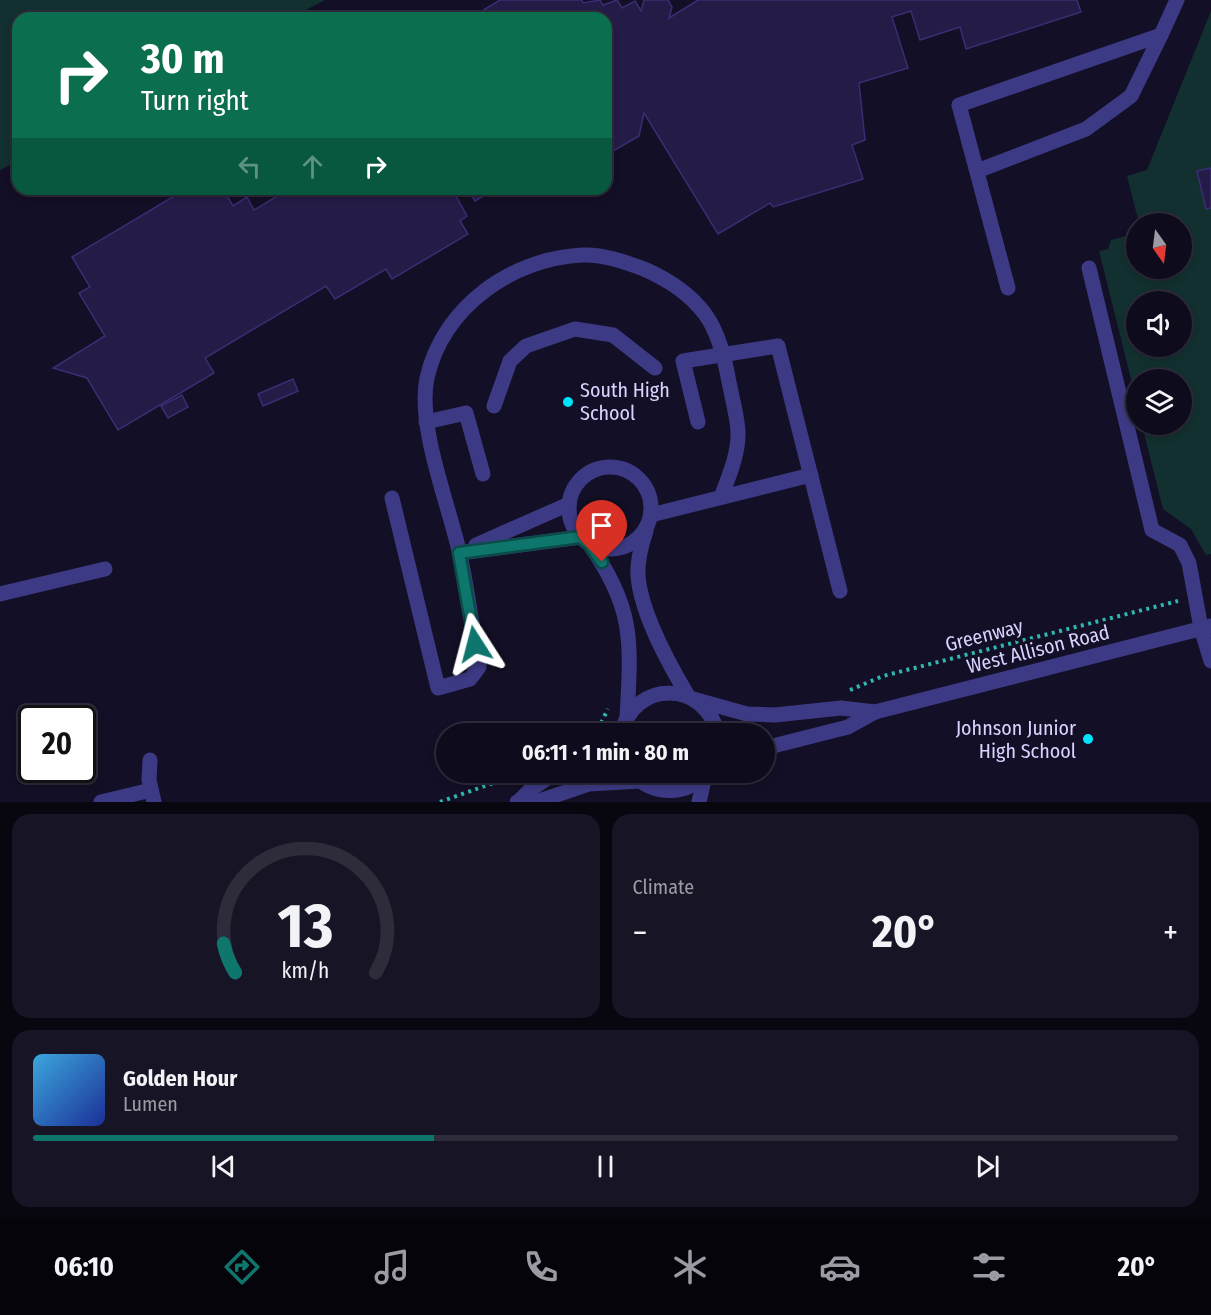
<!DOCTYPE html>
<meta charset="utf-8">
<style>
body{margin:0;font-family:"Fira Sans Condensed",sans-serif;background:#171425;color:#f1f3f6;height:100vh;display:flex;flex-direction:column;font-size:22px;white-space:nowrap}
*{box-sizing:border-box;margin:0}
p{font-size:20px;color:#9b9ba3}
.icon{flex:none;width:33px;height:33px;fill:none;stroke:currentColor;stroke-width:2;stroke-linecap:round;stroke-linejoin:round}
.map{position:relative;height:802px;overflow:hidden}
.sheet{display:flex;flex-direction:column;gap:12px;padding:12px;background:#08060f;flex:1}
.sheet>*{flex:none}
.guide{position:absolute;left:12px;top:12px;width:600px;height:183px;border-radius:18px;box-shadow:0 3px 9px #0003,0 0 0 2px #2e2b3b;background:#0b6e4f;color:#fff;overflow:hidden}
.needle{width:39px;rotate:166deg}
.tools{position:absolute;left:1126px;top:213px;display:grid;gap:12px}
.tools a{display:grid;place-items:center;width:66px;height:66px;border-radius:50%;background:#0e0b1c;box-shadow:0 3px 9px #0003,0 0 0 2px #2e2b3b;font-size:30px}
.speed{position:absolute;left:18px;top:705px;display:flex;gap:12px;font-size:30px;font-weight:700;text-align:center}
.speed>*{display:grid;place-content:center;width:78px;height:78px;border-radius:50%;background:#0e0b1c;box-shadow:0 3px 9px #0003,0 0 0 2px #2e2b3b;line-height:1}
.speed .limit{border:3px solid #111;border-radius:9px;background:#fff;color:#111}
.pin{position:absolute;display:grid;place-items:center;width:51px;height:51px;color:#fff;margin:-62px -26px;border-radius:50% 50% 50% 0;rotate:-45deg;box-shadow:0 0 6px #0007}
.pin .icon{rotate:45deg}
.me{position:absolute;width:66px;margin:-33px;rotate:351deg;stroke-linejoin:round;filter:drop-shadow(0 0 4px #0008)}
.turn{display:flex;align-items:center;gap:21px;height:126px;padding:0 30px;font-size:27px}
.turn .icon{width:78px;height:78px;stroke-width:2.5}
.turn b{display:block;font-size:42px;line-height:51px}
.lanes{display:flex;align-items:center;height:57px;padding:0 30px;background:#0003;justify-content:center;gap:30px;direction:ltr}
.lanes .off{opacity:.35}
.big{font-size:45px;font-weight:700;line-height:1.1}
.sheet .tile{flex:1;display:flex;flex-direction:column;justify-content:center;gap:9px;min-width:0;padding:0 21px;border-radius:18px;background:#171425}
.sheet .dial{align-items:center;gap:0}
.dial svg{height:156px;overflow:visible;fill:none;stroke:#2e2b3b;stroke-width:7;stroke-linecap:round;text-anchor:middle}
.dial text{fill:#f1f3f6;stroke:none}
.song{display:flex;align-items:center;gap:18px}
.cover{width:72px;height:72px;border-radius:9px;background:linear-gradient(135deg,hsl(200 70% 55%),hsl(230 70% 35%))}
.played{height:6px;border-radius:3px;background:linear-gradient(90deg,#0f766e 35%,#2e2b3b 35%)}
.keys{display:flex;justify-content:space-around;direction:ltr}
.heat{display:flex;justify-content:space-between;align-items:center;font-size:33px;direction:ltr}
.sheet .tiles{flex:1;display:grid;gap:12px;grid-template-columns:1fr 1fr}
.tile:last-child{grid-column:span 2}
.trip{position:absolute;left:436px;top:723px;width:339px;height:60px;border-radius:30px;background:#0e0b1c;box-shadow:0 3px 9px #0003,0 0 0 2px #2e2b3b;font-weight:700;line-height:60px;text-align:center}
.menu{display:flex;height:96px;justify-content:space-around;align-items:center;background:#06040b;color:#9b9ba3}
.menu .icon{width:42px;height:42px}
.menu .selected{color:#0f766e}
.menu b{font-size:27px;color:#f1f3f6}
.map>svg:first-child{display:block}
.green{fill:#12302f;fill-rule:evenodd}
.building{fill:#241b47;stroke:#3b2d73;stroke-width:1.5}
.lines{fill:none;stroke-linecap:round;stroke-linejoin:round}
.path{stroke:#2fb8b0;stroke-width:4;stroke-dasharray:3 4.5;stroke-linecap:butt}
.minor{stroke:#3d3a85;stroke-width:15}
.route-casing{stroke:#0a4d48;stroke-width:15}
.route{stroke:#0f766e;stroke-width:10}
.poi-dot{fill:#00e5ff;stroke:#130f26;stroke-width:2}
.labels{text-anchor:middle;stroke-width:6;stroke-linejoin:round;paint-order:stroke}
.poi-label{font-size:20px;fill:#d9d4ff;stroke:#130f26;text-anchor:start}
.street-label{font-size:20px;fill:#d9d4ff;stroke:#130f26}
</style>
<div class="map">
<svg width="1211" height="802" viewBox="0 0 1211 802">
<rect width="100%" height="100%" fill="#130f26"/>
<g class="green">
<polygon points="0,0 325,0 291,18 18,18 18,161 0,170"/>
<path d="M1211,11V554L1206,555L1191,529L1163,509L1142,425L1182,424V380H1137V403L1099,251L1108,249L1111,240L1137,233V268H1182V224L1139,223L1127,176L1147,170ZM1137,302H1182V346H1137Z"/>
</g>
<g class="building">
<polygon points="500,0 582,0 583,3 600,0 603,5 617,0 622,8 635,1 641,11 644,0 668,0 672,7 669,18 698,0 1077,0 1081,12 966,49 960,27 920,40 911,11 892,17 908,68 859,83 865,140 852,145 863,179 773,207 770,203 718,234 644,113 639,136 606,155 613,119 606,123 606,18 470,18"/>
<polygon points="1211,168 1211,208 1206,209 1197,171"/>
<polygon points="186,189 223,189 233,206 247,197 254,210 284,192 282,189 452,189 467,216 460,221 468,234 392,279 386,269 335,299 326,286 205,358 214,373 118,430 87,378 53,368 105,336 79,293 90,287 72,257"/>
<polygon points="468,189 495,189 475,201"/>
<polygon points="293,379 298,391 263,406 258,394"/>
<polygon points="182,395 188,407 168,418 161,406"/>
</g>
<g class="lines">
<g class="path">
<polyline points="850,690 883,676 1178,601"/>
<polyline points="591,734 601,723 608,709"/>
<polyline points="440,802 518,774"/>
</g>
<g class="minor">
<polyline points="977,171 1086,129 1131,96 1161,35"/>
<polyline points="1089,268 1152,530 1180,545 1189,563 1201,628 1211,661"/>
<polyline points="1008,288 959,105 1161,35 1177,0"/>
<polyline points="494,406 510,361 526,346 575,329 613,335 655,368"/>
<polyline points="426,422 466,413 483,474"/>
<polyline points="698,422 683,361 778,346 840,591"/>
<circle cx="610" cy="508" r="41"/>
<path d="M392,498L438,688L470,679L479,667C472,628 468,589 459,551C448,502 417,426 427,378C443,307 512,258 583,255C603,254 625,262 644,269C667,279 690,294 705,314C719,333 725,360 729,382C732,398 737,415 738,431C739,453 729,476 721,497"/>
<polyline points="651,515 811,475"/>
<path d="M646,531C641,546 637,561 638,576C641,614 669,664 688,696"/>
<path d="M589,544C635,609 631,642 627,718"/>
<polyline points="476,545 569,504"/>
<polyline points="460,553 580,537"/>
<polyline points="0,594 105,569"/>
<polyline points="693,699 747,714 775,715 841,708 875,712"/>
<path d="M621,734C634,679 705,680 718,734"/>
<polyline points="765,748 848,727 875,712 1211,626"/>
<polyline points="150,760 149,780 154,802"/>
<path d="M634,776C656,796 688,796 708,772"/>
<polyline points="519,801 530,790 556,772"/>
<polyline points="101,802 151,790"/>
<polyline points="517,802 536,802 589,784 640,781"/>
<polyline points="699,802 705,776"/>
</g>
</g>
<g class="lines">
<g class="route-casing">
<polyline id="route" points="475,644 459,553 580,537 589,544 602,562"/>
</g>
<use href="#route" class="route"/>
</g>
<g class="poi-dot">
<circle cx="568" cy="402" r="6"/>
<circle cx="1088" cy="739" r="6"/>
</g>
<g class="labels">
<g class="poi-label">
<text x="580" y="397">South High<tspan x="580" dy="23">School</tspan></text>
<text x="1076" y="735" text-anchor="end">Johnson Junior<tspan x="1076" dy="23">High School</tspan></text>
</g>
<g class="street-label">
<text transform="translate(984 635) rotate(-14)" y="7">Greenway</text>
<text transform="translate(1038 649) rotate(-14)" y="7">West Allison Road</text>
</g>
</g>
</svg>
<div class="tools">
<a><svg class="needle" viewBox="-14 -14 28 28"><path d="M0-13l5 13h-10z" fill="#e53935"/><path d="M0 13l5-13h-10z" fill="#9b9ba3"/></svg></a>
<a><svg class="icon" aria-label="sound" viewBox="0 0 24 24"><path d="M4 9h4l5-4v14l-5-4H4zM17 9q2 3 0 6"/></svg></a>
<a><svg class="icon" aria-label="layers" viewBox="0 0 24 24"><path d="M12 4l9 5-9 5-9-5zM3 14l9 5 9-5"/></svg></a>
</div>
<div class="speed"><div class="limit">20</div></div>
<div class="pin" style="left:602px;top:562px;background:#d93025"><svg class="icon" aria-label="arrive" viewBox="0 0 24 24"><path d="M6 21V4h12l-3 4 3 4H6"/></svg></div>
<svg class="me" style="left:475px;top:644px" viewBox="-20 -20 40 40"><path d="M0-17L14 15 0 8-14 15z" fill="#0f766e" stroke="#fff" stroke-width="4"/></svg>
<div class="trip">06:11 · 1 min · 80 m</div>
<div class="guide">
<div class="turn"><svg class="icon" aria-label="right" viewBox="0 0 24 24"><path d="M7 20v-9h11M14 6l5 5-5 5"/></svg><div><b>30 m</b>Turn right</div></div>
<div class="lanes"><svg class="icon off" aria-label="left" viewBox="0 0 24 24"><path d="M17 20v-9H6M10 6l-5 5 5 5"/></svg><svg class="icon off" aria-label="ahead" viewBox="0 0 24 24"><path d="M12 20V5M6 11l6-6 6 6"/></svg><svg class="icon" aria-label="right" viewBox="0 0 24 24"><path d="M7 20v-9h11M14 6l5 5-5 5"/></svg></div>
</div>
</div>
<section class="sheet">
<div class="tiles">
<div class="tile dial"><svg viewBox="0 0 100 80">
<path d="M14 69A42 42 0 1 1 86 69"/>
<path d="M14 69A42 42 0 0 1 8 54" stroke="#0f766e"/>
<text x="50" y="56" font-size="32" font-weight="700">13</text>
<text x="50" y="72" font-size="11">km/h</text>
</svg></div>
<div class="tile"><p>Climate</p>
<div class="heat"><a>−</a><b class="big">20°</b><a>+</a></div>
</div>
<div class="tile">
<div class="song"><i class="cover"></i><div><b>Golden Hour</b><p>Lumen</p></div></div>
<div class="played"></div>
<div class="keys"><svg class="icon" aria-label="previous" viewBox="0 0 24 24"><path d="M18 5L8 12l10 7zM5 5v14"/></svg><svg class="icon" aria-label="pause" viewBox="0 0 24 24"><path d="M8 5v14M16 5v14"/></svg><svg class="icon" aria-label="next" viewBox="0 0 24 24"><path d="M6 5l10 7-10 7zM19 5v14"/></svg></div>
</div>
</div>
</section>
<nav class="menu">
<b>06:10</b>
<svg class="icon selected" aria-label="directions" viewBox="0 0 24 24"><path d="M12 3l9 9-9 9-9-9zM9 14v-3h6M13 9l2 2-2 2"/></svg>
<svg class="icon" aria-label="music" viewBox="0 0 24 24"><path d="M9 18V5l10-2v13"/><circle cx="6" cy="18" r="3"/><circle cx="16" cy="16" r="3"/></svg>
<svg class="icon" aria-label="phone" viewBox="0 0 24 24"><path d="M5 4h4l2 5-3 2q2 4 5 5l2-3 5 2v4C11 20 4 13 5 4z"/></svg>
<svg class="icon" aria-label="climate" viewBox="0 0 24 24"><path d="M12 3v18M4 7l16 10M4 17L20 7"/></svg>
<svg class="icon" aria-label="car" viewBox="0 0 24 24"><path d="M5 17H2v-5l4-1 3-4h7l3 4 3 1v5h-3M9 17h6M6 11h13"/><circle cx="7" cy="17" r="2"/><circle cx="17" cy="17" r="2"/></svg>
<svg class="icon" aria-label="filters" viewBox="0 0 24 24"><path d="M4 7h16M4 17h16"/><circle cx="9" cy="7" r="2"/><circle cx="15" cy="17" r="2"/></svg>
<b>20°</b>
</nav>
